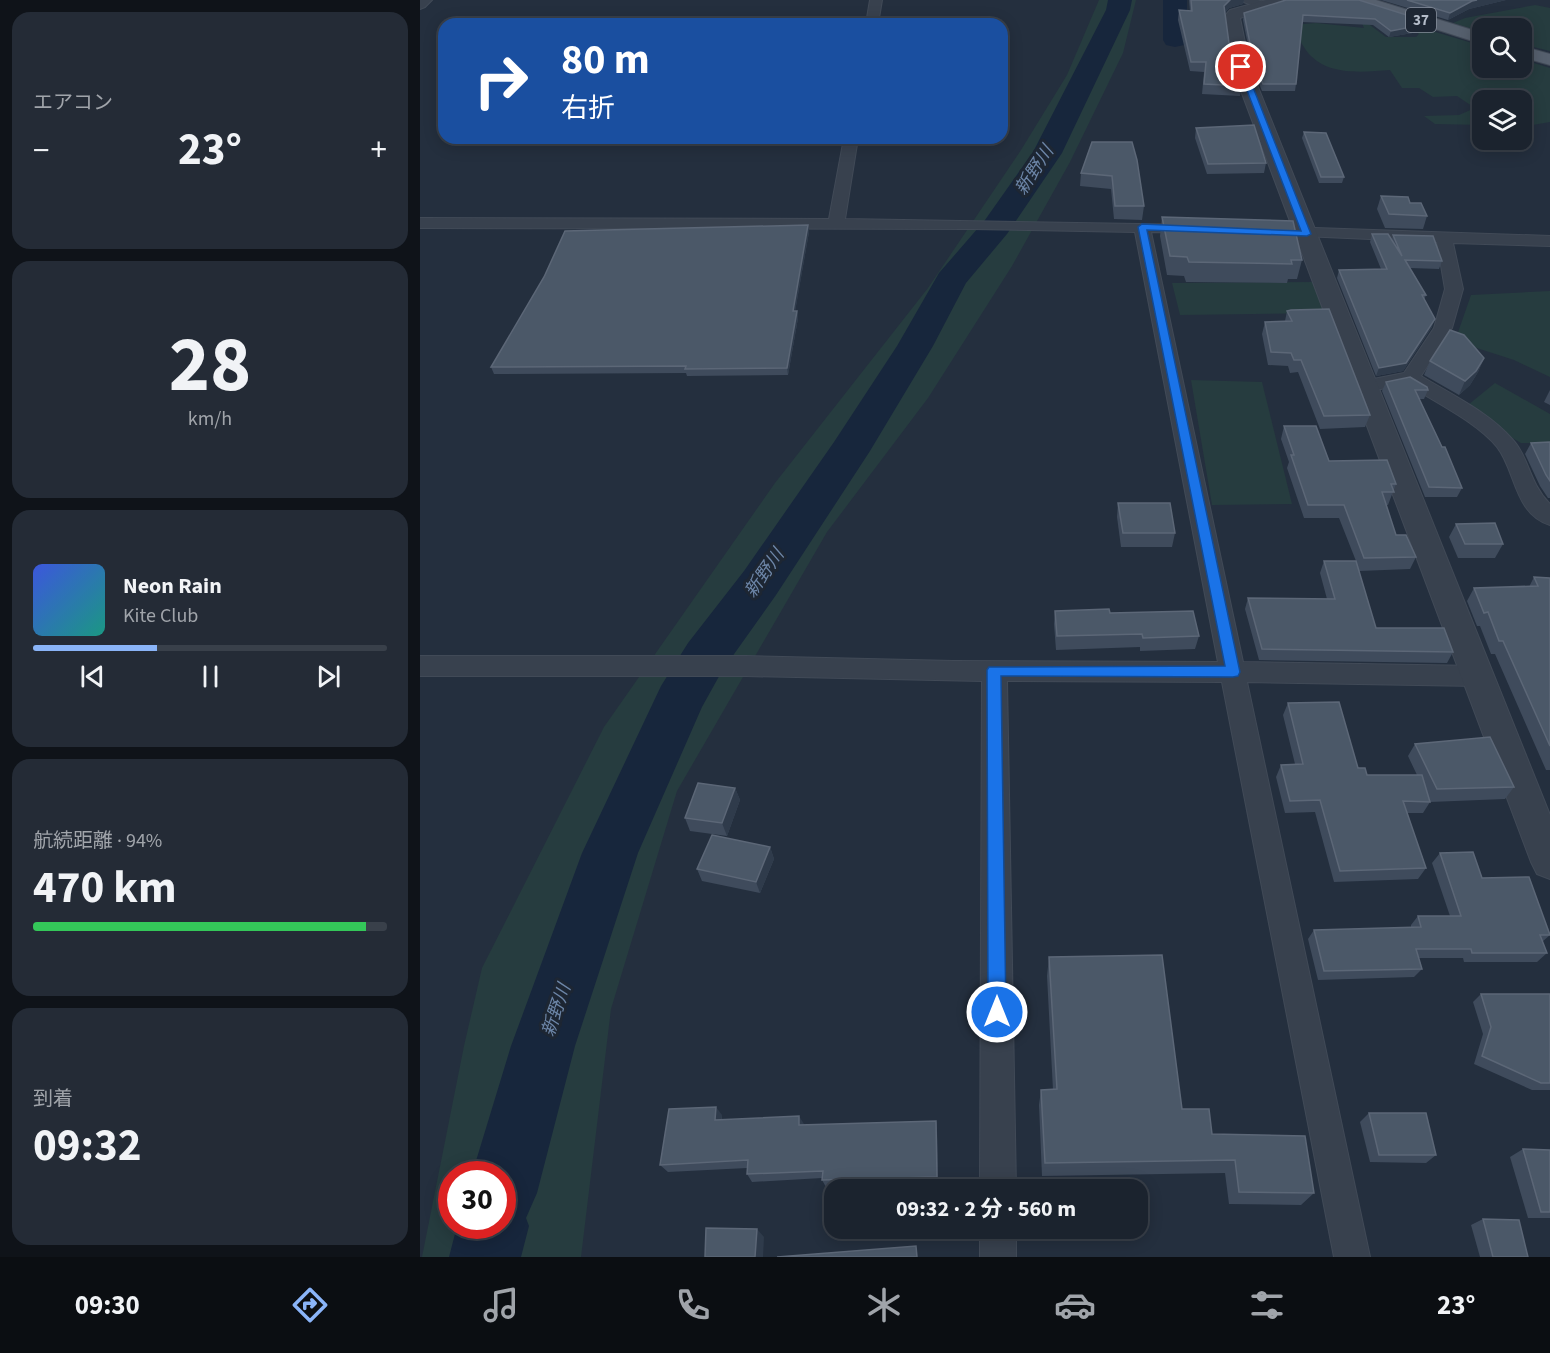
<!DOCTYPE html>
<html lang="ja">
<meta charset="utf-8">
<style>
body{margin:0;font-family:"Source Sans 3","Noto Sans JP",sans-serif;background:#242b36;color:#f1f3f6;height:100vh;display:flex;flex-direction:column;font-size:22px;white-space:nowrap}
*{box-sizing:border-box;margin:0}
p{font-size:20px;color:#a0a4aa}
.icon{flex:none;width:33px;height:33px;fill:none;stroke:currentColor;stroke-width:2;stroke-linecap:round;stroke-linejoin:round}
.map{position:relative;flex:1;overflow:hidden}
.drawer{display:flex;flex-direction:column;gap:12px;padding:12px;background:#0f1319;width:420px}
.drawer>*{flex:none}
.top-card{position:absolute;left:18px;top:18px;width:570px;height:126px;border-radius:18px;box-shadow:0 3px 15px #0003,0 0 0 2px #39404a;background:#1a4fa0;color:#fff;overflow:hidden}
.fabs{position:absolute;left:1052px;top:18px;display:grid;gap:12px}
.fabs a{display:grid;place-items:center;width:60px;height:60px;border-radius:12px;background:#1b232e;box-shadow:0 3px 15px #0003,0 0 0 2px #39404a;font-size:30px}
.speed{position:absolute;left:18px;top:1161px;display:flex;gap:12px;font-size:30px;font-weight:700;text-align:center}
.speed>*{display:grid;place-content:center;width:78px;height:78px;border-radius:50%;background:#1b232e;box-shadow:0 3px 15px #0003,0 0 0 2px #39404a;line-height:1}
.speed .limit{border:9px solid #d22;background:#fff;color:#111}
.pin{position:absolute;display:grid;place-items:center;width:51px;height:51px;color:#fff;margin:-26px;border:3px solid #fff;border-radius:50%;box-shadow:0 2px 6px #0007}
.me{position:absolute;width:66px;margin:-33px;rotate:0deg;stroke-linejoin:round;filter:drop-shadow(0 0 4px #0008)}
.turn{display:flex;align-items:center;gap:21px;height:126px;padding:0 24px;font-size:27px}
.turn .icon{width:78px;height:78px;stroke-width:2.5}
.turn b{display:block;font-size:42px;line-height:51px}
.big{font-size:45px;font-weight:700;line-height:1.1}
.drawer .widget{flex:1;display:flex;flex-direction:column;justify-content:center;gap:9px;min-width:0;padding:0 21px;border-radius:18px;background:#242b36}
.drawer .dial{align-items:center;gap:0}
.dial b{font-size:78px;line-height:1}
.song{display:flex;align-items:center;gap:18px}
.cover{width:72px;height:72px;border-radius:9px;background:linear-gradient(135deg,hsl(230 70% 55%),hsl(170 70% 35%))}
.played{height:6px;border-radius:3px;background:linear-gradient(90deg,#8ab4f8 35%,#39404a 35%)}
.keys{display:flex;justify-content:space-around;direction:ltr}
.heat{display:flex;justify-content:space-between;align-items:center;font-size:33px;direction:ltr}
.charge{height:9px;border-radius:4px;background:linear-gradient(90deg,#34c759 94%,#39404a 0)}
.trip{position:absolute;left:404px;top:1179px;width:324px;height:60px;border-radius:18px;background:#1b232e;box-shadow:0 3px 15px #0003,0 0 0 2px #39404a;font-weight:700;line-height:60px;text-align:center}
.tab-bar{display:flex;height:96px;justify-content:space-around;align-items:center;background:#0b0e12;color:#a0a4aa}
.tab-bar .icon{width:42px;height:42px}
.tab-bar .on{color:#8ab4f8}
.tab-bar b{font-size:27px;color:#f1f3f6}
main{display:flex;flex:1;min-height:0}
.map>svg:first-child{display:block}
.green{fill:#263c3f;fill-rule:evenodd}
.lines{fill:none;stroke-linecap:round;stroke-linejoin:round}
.river{fill:#17263c;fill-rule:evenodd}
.minor-casing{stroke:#414a57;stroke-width:2}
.tertiary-casing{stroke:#414a57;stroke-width:2}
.primary-casing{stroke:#414a57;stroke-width:2}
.minor{fill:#38414e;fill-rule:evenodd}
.tertiary{fill:#38414e;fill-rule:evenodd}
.primary{fill:#56606e;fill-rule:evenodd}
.wall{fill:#3f4b5c}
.shaded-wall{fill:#2f3b4b}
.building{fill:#4b5868;stroke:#5c6777;stroke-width:1.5}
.route{fill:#1a73e8;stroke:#114b97;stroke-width:1.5}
.labels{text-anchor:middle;stroke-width:6;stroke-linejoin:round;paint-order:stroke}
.shield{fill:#1d2633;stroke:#878f9c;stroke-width:1.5}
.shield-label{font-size:15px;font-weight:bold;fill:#b4bcc9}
.water-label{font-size:18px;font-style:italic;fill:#6d86a8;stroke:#1d2633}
</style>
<main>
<section class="drawer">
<div class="widget"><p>エアコン</p>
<div class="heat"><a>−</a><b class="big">23°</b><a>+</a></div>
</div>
<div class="widget dial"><b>28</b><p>km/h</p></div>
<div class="widget">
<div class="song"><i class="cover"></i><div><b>Neon Rain</b><p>Kite Club</p></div></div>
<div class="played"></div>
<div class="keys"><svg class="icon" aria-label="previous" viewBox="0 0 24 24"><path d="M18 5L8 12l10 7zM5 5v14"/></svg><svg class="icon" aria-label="pause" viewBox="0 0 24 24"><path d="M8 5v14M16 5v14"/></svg><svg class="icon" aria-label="next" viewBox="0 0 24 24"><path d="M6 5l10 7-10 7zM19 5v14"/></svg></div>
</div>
<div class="widget"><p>航続距離 · 94%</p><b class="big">470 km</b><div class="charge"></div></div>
<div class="widget"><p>到着</p><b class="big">09:32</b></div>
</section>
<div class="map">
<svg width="1130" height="1257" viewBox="0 0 1130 1257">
<rect width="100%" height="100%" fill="#242f3e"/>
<g class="green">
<path d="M679,0H716L703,53L650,162L592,266L508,398L407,532L257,791L191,1009L161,1257H2L44,1046L62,968L184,727L355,483L508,288L601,150L647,75ZM32,1174H82V1226H32Z"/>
<polygon points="1115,5 1130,8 1130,51 1101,44 1101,28 1062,28 1062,32 1033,23 1045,18"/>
<path d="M962,16L1062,46V68H1101V59L1130,68V122L1101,127V100H1062V125L1015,124L1004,116L1039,115L1055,108L1037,96L1013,97L999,88H982L970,70C943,72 909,76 889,54C882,46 877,34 872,25L896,23L944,28L941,21L946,22L966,37H996L999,34L993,29Z"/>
<polygon points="895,282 906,313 760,315 752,283"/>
<polygon points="1130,291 1130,377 1094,360 1035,341 1051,295"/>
<polygon points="771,380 842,382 872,504 792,505"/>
<polygon points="1075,383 1130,414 1130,448 1125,443 1101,443 1043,409"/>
</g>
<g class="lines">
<g class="river">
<polygon points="688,0 712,0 710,10 642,153 587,234 546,283 513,346 450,451 356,595 302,671 282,707 218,853 155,1046 117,1193 106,1218 109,1226 101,1257 29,1257 37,1226 82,1226 82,1174 52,1174 91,1046 162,853 241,686 268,643 324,571 414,442 477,346 519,273 565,220 613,152 686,10"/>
<polygon points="743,0 767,0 767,40 764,45 755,47 746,45 743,40"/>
</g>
<g class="minor-casing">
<g id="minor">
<polygon points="450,0 462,0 458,24 446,24"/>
<polygon points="818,0 838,0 849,5 843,9"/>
<polygon points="424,138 438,138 425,219 780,225 782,228 780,231 774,233 731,232 823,662 1057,666 1066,669 1069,676 1066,683 1057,686 827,682 950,1257 914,1257 802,682 587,681 596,1190 560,1190 562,681 326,676 0,676 0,656 326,656 533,661 798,662 715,232 552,229 0,228 0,218 409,219"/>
<path d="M866,227L1130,236V246L1033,243L1043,289L1032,328L1001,376C1032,395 1069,412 1093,440C1109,457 1109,483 1130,504V525C1094,514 1096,471 1077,447C1057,422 1014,402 987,384L945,392L938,390L935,386L938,382L984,373L1014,328L1025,289L1017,242L860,235L858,232Z"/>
<rect x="560" y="1228" width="36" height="29"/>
</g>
</g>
<g class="tertiary-casing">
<g id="tertiary">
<polygon points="0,0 12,0 5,7 0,9"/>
<polygon points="846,0 871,0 868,3 820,18 830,67 1130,815 1130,879 1117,874 1111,862 812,67 804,17 810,10"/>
</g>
</g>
<g class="primary-casing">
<g id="primary">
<polygon points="932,0 956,0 1062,33 1062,44 934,3"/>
<polygon points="1101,46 1130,54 1130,65 1101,57"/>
</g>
</g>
<use href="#minor" class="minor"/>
<use href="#tertiary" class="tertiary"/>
<use href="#primary" class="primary"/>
</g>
<g class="wall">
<polygon points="769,0 824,0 823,4 809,8 805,13 811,58 822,86 820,96 782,94 784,72 770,71 758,20 759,10 770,11"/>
<polygon points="866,0 1012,23 1010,30 969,37 953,25 882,22 876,84 875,91 842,91 832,66 823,20 824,13"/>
<polygon points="961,0 1086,0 1049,9 1028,20"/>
<polygon points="776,128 846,163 844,173 787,174 775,138"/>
<polygon points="884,132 924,177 922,183 899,183 882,138"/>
<polygon points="672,142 724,206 722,220 694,219 691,189 660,186 661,173"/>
<polygon points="961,196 990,203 1007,216 1003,229 965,228 957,209"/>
<polygon points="742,217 882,260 877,279 868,279 867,283 766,282 764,276 747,275 740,236"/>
<polygon points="388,225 389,232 375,311 377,311 378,318 368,375 267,376 266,373 74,374 71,367"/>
<polygon points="952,234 972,240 973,235 1022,261 1019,269 990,268 1006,295 1004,300 1012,327 983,371 956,376 917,278 919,270 961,269 950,242"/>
<polygon points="867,311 950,415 945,427 900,429 878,372 870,373 868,366 848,365 842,334 845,322 865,321"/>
<polygon points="1064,358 1058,372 1050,385 1039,395 1004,375 1010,361"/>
<polygon points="966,382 1008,390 1004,399 999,399 1042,488 1037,497 1005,497 962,391"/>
<polygon points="1130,390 1130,405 1124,402"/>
<polygon points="864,426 909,461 976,484 968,505 966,505 976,535 996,557 990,569 939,571 956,628 1033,652 1027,663 839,660 825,609 828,598 907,599 900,573 904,561 936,561 919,518 884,518 867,468 869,462 861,439"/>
<polygon points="1130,442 1130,498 1128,498 1120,486 1105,454 1111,443"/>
<polygon points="698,503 755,533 752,547 701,547 697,517"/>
<polygon points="1036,524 1083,544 1075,558 1038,558 1029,537"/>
<polygon points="1114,577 1130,578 1130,770 1126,770 1075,654 1071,654 1060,626 1057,626 1047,601 1054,588 1109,587"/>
<polygon points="635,611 690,613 779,636 775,649 720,651 720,647 636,650 634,624"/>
<polygon points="868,703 947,775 997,775 988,756 995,744 1094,787 1085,799 1010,802 1003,813 987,813 1006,868 998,879 914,882 895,812 865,813 856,777 861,765 875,764 863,715"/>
<polygon points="315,788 320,800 307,836 270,831 265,818"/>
<polygon points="350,847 354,859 340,893 282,881 277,869"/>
<polygon points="1020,853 1062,878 1130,935 1122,942 1127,953 1117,962 1044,962 1043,958 999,958 1002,969 994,977 898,980 888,939 894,930 991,928 991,925 998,916 1030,916 1012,863"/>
<polygon points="629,957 762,1109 792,1134 894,1193 881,1205 809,1204 805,1173 622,1176 619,1105 621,1090 633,1090 627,976"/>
<polygon points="1061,994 1130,994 1130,1090 1112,1090 1054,1064 1063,1034 1053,1002"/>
<polygon points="949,1113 1016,1155 1006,1163 950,1162 940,1122"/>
<polygon points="302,1115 302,1120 383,1125 516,1121 517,1129 518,1184 406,1187 402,1180 402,1178 332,1182 327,1174 327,1168 248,1172 240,1165"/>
<polygon points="1103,1149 1130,1150 1130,1218 1108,1218 1090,1157"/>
<polygon points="1063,1219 1108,1257 1060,1257 1051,1225"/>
</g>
<g class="shaded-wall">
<polygon points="810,0 824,0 823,4 809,8 802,16 804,6"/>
<polygon points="1057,0 1086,0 1049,9 1028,20 1030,13 1052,1"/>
<polygon points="1012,23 1010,30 969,37 971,31"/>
<polygon points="388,225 389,232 374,318 373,311"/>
<polygon points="377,311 378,318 368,375 367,368"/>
<polygon points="1015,319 1012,327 983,371 956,376 959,368"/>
<polygon points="1064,358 1058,372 1050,385 1039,395 1045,381"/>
<polygon points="315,788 320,800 307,836 302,823"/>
<polygon points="350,847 354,859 340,893 336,882"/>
<polygon points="296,1107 302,1115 301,1128 295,1120"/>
<polygon points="379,1116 384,1124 383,1133 379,1125"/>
<polygon points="516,1121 517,1129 518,1184 517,1177"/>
<polygon points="337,1229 344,1237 343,1257 335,1257"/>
</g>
<g class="building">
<polygon points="771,0 810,0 804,6 811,58 822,86 784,84 786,62 771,62 759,10 772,11"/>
<polygon points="866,0 939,0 1012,23 971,31 955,19 883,15 876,84 843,84 833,59 824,13"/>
<polygon points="987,0 1057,0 1052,1 1030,13"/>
<polygon points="834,125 846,163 788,164 776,128"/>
<polygon points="884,132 906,133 924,177 901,177"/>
<polygon points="672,142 712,142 717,160 724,206 695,206 692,176 661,173"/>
<polygon points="961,196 988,197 990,203 1001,203 1007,216 969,214"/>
<polygon points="742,217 873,221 882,260 871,260 872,264 769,262 767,257 750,256"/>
<polygon points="388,225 373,311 377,311 367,368 265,369 266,366 71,367 124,277 145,231"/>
<polygon points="952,234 968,234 982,256 973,235 1013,236 1022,261 985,260 1006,295 1002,295 1015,319 986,363 959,368 919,270 967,269"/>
<polygon points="909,309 950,415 904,416 881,360 874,360 871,353 851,352 845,322 872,321 867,311 871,310"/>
<polygon points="1030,330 1044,335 1064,358 1056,371 1045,381 1010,361"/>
<polygon points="990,377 1007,387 1008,390 995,390 1022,447 1025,447 1042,488 1009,487 966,382"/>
<polygon points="864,426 896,426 909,461 967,460 976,484 971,484 974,492 962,492 976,535 986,535 996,557 944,558 924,505 888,505 871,455 874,455"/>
<polygon points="1130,442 1130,481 1126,475 1111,443"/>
<polygon points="698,503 750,503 755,533 703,533"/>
<polygon points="1075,523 1083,544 1045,544 1036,524"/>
<polygon points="904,561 936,561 956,628 1024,628 1033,652 842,649 828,598 915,599"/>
<polygon points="1114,577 1130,578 1130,746 1083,641 1079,641 1068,612 1064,613 1054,588 1118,586"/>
<polygon points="689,609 690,613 773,611 779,636 723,638 722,634 637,636 635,611"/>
<polygon points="919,702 938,768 945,768 947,775 1002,775 1010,802 983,801 1006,868 920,871 900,800 870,801 861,765 883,764 868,703"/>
<polygon points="1070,737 1094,787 1017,789 995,744"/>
<polygon points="278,783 315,788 302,823 265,818"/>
<polygon points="292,835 350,847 336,882 277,869"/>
<polygon points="1053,852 1062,878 1109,877 1130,935 1120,935 1127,953 1052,953 1051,949 996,949 1002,969 904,971 894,930 1001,927 998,916 1041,916 1020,853"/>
<polygon points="742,955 762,1109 789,1109 792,1134 885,1136 894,1193 819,1192 815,1160 625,1163 621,1090 637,1089 629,957"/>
<polygon points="1061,994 1130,994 1130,1083 1121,1083 1062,1056 1071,1027"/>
<polygon points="296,1107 295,1120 379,1116 379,1125 516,1121 517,1177 402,1180 403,1171 327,1174 328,1160 240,1165 249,1109"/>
<polygon points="949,1113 1006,1113 1016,1155 959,1155"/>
<polygon points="1103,1149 1130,1150 1130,1212 1121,1212"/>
<polygon points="1063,1219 1099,1220 1108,1257 1073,1257"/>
<polygon points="286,1228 337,1229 335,1257 285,1257"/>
<polygon points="496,1246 497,1257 357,1257"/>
</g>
<polygon class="route" points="821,65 825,67 891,234 887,236 727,230 820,672 818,676 813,677 581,676 586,1012 583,1019 577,1021 570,1019 568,1012 567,670 569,667 805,666 718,227 722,224 881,231 818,67"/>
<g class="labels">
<rect class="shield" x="986" y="8" width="30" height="24" rx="4.5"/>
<g class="shield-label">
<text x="1001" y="25">37</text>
</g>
<g class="water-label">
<text transform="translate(614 170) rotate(-57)" y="6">新野川</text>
<text transform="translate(344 573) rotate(-55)" y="6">新野川</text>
<text transform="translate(136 1010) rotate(-71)" y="6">新野川</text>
</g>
</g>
</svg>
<div class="fabs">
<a><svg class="icon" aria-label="search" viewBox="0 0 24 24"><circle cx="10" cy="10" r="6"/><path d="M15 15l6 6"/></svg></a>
<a><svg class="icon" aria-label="layers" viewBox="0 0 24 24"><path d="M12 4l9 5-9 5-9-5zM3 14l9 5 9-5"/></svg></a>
</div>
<div class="speed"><div class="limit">30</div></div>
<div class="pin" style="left:821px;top:67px;background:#d93025"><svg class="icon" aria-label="arrive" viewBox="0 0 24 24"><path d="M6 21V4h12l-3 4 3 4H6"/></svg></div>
<svg class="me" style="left:577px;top:1012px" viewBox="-20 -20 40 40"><circle r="17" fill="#1a73e8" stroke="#fff" stroke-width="3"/><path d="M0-11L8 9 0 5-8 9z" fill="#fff"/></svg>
<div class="trip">09:32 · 2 分 · 560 m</div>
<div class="top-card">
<div class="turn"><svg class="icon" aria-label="right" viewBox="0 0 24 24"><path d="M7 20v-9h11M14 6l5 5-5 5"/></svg><div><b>80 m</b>右折</div></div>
</div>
</div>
</main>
<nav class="tab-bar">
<b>09:30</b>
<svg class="icon on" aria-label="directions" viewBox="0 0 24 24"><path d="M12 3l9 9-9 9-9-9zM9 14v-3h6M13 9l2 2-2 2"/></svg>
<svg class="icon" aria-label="music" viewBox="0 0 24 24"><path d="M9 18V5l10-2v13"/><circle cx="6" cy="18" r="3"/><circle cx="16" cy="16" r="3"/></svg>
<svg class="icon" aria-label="phone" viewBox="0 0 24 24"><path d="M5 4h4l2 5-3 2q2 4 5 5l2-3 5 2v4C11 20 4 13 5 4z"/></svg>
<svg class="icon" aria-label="climate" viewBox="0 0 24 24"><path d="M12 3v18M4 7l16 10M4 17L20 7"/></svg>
<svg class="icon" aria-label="car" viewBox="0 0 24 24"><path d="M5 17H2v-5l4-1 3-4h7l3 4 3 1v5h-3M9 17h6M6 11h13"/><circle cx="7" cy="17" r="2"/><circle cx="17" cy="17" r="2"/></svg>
<svg class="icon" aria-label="filters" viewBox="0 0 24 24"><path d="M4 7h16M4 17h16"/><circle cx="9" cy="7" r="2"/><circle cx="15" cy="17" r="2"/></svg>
<b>23°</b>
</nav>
